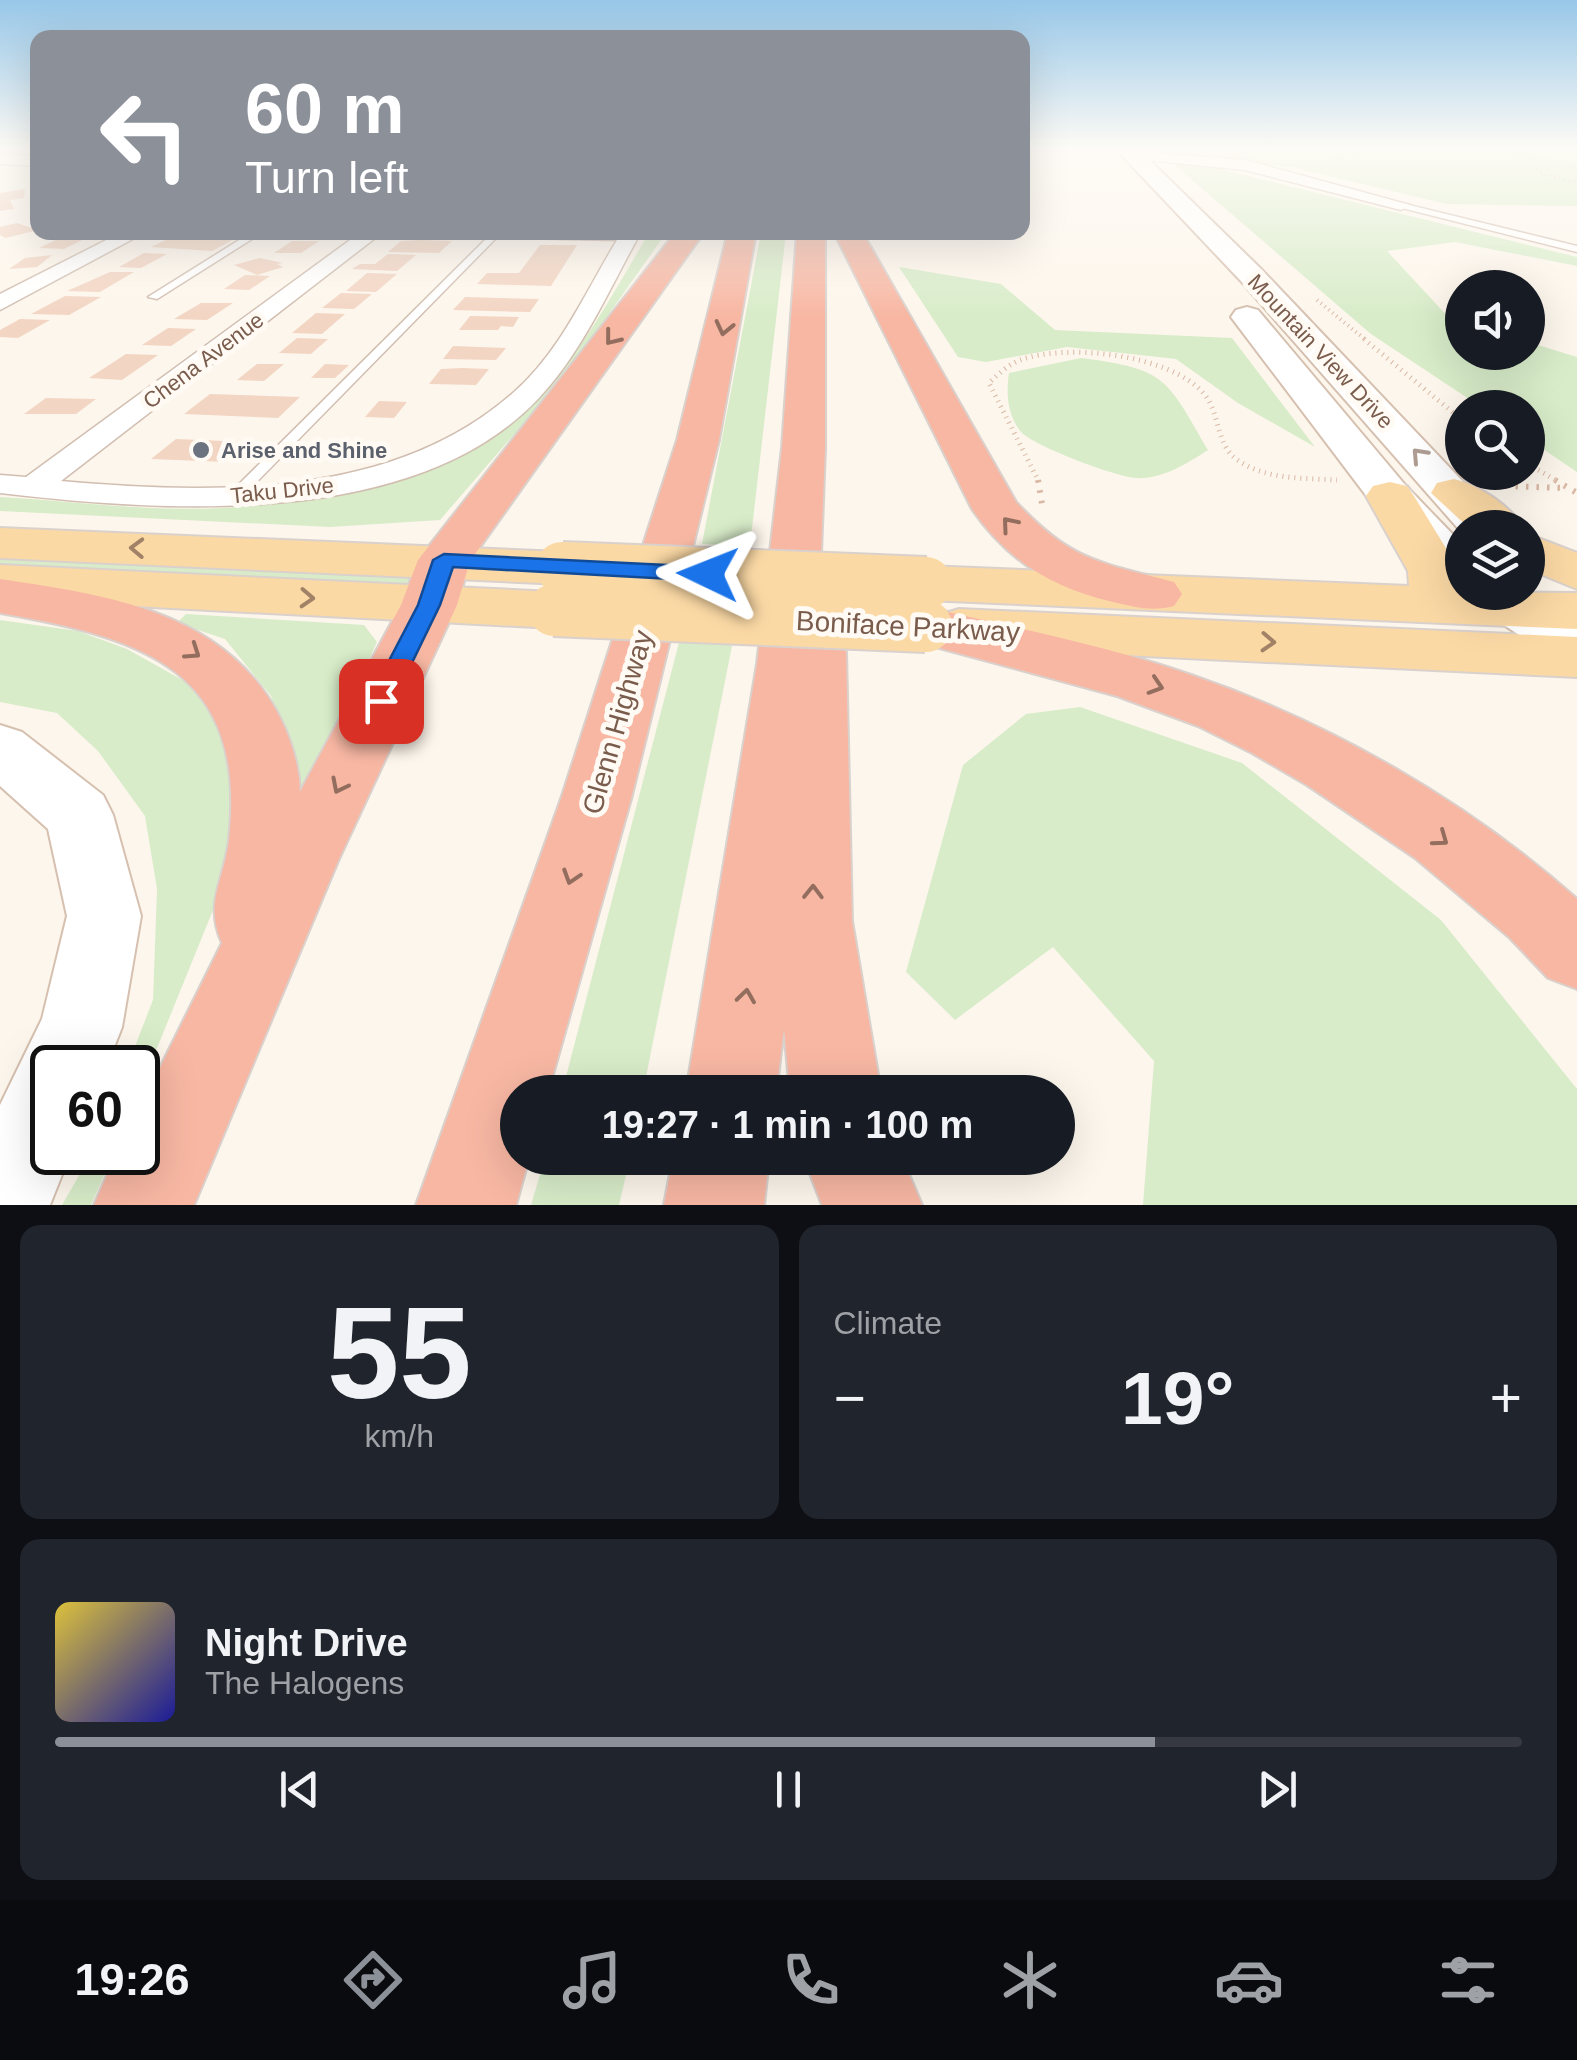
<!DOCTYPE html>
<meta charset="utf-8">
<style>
body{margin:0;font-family:Arial,sans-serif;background:#20242c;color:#f1f3f6;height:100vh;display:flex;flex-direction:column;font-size:38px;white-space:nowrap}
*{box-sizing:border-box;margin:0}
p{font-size:32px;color:#9ea1a6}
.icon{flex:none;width:55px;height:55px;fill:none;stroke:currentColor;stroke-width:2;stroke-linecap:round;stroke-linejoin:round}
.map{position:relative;height:1205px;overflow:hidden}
.details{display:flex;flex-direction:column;gap:20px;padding:20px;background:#0d0f14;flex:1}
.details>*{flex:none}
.guide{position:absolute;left:30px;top:30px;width:1000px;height:210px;border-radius:20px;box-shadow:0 10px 40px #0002;background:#8c9099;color:#fff;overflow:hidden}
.buttons{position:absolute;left:1445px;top:270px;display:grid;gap:20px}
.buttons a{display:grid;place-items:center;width:100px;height:100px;border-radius:50%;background:#171b24;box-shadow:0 10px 40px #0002;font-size:50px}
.speed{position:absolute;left:30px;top:1045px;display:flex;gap:20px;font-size:50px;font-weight:700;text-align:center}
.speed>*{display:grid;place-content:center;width:130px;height:130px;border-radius:50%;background:#171b24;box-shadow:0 10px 40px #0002;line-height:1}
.speed .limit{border:5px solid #111;border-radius:15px;background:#fff;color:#111}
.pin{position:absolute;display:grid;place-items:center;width:85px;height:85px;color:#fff;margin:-42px;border-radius:20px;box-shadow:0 5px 15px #0006}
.me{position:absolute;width:110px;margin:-55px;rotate:272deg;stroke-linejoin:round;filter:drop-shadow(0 0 8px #0008)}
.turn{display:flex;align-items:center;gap:35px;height:210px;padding:0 50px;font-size:45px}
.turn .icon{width:130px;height:130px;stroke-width:2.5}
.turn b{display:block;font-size:70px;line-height:85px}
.big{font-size:75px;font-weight:600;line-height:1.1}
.details .tile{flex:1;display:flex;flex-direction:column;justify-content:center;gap:15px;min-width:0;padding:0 35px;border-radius:20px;background:#20242c}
.details .dial{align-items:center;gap:0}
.dial b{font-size:130px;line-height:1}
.song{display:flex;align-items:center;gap:30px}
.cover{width:120px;height:120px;border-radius:15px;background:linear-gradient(135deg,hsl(50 70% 55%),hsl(240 70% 35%))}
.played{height:10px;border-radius:5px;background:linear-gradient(90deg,#8c9099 75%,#363941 75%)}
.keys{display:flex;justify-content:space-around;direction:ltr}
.heat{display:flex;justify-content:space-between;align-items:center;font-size:55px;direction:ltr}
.details .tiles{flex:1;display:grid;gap:20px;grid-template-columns:1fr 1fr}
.tile:last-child{grid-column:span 2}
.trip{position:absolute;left:500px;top:1075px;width:575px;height:100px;border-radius:50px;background:#171b24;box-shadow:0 10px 40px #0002;font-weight:600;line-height:100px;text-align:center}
.tab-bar{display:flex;height:160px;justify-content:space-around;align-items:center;background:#090b0e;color:#9ea1a6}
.tab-bar .icon{width:70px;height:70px}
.tab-bar .selected{color:#8c9099}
.tab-bar b{font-size:45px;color:#f1f3f6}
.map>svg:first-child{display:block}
.green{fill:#d8ecc9}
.building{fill:#f3d5c3}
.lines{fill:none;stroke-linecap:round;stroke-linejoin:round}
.lane-casing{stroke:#d1beb0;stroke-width:3}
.street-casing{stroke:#d1beb0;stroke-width:3}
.secondary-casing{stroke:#d6c0b0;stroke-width:4}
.primary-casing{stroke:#dad1cd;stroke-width:4}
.highway-casing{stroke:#dad1cd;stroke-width:4}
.path-far3{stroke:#d9b8a5;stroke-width:2.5;stroke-dasharray:1 4;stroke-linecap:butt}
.path-far2{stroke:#d9b8a5;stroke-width:4;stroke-dasharray:1 4;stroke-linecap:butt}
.path-far1{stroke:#d9b8a5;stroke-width:5;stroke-dasharray:1 5;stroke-linecap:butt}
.path{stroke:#d9b8a5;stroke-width:6;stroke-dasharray:2.5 8;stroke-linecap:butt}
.lane{fill:#fff;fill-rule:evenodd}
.street{fill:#fff;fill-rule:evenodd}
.secondary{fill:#fff;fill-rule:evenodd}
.primary{fill:#fbd9a5;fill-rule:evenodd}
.highway{fill:#f7b7a3;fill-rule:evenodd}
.primary-bridge-casing{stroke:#dad1cd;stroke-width:56;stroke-linecap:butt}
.primary-bridge{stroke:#fbd9a5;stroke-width:52}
.oneway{stroke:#936e5e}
.oneway2{stroke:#af9d94}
.oneway3{stroke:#a18267}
.route{fill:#1a73e8;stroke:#114b97;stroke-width:2.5}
.worship-dot{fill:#6b7280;stroke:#fffaf3;stroke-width:4}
.labels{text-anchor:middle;stroke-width:10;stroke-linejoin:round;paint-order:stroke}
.far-street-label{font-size:22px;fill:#7a5c4d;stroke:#fffaf3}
.far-worship-label{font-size:22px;font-weight:bold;fill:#5b616d;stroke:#fffaf3;text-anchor:start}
.street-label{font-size:28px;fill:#7a5c4d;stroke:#fffaf3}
</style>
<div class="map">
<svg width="1577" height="1205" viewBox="0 0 1577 1205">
<rect width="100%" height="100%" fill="#fdf6ec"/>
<g class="green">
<polygon points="1153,147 1577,147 1577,206 1447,204 1291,167 1159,153"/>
<polygon points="1170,161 1191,162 1577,257 1577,266 1455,242 1387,251 1451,320 1462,323 1462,352 1528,352 1528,342 1577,357 1577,472 1528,439 1528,408 1481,407 1371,334"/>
<path d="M649,233H666L568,372L440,520L330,527L0,511V497C73,501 149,512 221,508C318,502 458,481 529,409C579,358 613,293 649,233Z"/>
<polygon points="761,233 786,233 750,546 702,544"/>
<polygon points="899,267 1001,284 1055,330 1232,338 1315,447 1238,403 1176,359 1067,347 986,362 958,357"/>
<path d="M1081,358C1167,369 1166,378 1208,450C1188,463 1161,480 1136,478C1116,477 1034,446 1021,432C1007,415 1006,393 1009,373Z"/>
<polygon points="0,558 410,576 410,581 401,586 0,564"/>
<polygon points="186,614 364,625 377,642 312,785 300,785 271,696 225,639 177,623"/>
<polygon points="0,620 78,631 127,649 195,687 219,725 235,772 226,878 138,1095 138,1068 127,1067 153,1000 157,889 145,816 98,751 57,713 0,702"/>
<polygon points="681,635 733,641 643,1092 562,1092"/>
<polygon points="1080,707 1242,763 1441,920 1577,1089 1577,1205 1143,1205 1154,1061 1053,947 955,1020 906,972 963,765 1026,714"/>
<polygon points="92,1153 114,1153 91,1205 62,1205"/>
<polygon points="545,1158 630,1158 619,1205 531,1205"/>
</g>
<g class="building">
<polygon points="25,189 24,198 10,200 14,209 0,211 0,193"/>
<polygon points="17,223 38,230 5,238 0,235 0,227"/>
<polygon points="68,234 92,235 64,249 39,248"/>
<polygon points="172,237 209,239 236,238 212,251 151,247"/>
<polygon points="292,241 319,241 301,253 274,253"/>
<polygon points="401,241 422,240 452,241 439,253 388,252"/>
<polygon points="540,245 577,245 551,286 477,284 487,273 519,273"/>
<polygon points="144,253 167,254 141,268 119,267"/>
<polygon points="388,254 416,255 397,271 352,269 360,264 375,264"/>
<polygon points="52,255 37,267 9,269 25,258"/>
<polygon points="260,258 283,263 277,264 283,267 257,275 234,265"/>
<polygon points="110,272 134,272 100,292 67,291"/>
<polygon points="367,273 397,274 376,292 346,291"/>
<polygon points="245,275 270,276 249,290 224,289"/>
<polygon points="341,293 372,294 354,309 322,308"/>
<polygon points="65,296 101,297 69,315 31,314"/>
<polygon points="465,297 539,299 530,312 453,310"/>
<polygon points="201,303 233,303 207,320 174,319"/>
<polygon points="316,313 345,314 322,334 292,333"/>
<polygon points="470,316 519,317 513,327 501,326 498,330 459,330"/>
<polygon points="20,319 50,320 18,338 0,337 0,330"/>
<polygon points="168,328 196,329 171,346 142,345"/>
<polygon points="297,338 328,339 311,354 279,353"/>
<polygon points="453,346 506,348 496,360 443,359"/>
<polygon points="126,354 158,355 122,380 89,378"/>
<polygon points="257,364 284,364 264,381 237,380"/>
<polygon points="325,364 349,365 335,378 311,378"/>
<polygon points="441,369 462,368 489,369 476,385 429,384"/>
<polygon points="210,394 300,397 278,418 184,414"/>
<polygon points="46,398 96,399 76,414 24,414"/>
<polygon points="379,401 407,402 394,418 365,417"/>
<polygon points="176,439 249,442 227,462 151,459"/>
</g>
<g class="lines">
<g class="lane-casing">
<g id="lane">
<polygon points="1401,203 1577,246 1577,252 1398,207"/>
<polygon points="252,232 263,232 157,299 148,297"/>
<polygon points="493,232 502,232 239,500 229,500 226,497 229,494"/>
</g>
</g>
<g class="street-casing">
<g id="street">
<polygon points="1131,151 1245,160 1410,205 1401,210 1245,170 1126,158 1124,155"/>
<polygon points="0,154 38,156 38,166 0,164"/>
<polygon points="122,232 146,232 0,310 0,294"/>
<path d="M361,232H383L61,481C213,494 393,500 514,392C560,352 586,291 617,240L522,238L513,232H641C609,289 583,352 537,400C413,530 163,512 0,493V475L26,477Z"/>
</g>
</g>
<g class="secondary-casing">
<g id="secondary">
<polygon points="1114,147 1136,147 1260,268 1507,528 1462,528 1462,533 1240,280"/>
<polygon points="1247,307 1258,310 1406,486 1462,544 1462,587 1444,583 1374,506 1231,317 1236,310"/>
<polygon points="1464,592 1528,592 1577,622 1577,666 1557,660 1472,604"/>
<polygon points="0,725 22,732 103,795 113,815 141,916 122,1027 106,1068 52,1068 52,1152 71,1152 50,1205 0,1205 0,1105 42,1019 67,916 48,829 0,786"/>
</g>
</g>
<g class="primary-casing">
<g id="primary">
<path d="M1454,479C1479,485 1510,506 1524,528H1469L1431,493L1437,483Z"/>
<polygon points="1390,482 1407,486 1414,496 1460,571 1462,592 1577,593 1577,629 926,600 907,595 899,583 907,571 926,566 1409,586 1408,571 1366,496 1373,486"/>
<polygon points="0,528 562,552 581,557 588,568 581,579 562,584 0,558"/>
<polygon points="1528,534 1577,553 1577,589 1528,569"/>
<polygon points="0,565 554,592 574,597 582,610 574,623 554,628 0,599"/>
<polygon points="959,609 1577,637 1577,677 959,647 939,641 931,628 939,615"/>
</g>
</g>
<g class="highway-casing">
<g id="highway">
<path d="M676,232H704L470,561L457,605L338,861L194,1205H94L117,1152H138V1112L222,943C204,903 224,881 229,840C248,669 143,638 0,613V579C99,594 208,608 268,697C286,724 299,759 300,792L401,605L418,560Z"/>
<polygon points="728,232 756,232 719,440 631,799 548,1092 518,1092 518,1158 529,1158 516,1205 416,1205 561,799 677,440"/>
<polygon points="797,232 825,232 825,448 818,632 838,638 846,652 852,921 881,1092 790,1092 784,1029 776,1092 686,1092 757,664 782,448"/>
<path d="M834,232H862L1016,502C1072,562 1099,562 1174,582L1182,594L1174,606C1152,612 1135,607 1113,602C1052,588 1008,561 972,509Z"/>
<path d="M926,607C1015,628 1105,645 1191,675C1329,722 1468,802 1577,899V989L1548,978L1510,938L1415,858L1307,785L1252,753L1198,726L1117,696L906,639L898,626L906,613Z"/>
<polygon points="673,1158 769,1158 764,1205 664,1205"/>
<polygon points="804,1158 902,1158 922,1205 822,1205"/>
</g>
</g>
<g class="path-far3">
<polyline points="1482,147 1514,153 1545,175 1577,182"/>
<polyline points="1515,153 1577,167"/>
<polyline points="1318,162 1400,147"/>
</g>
<polyline class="path-far2" points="1317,300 1367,341"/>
<g class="path-far1">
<polyline points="1364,339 1462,420"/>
<polyline points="1528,464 1559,482"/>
<path d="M1039,482L989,383C998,374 1008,365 1020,360C1066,343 1171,354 1204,394C1221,414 1215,446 1239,461C1267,480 1305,478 1337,480"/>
</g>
<g class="path">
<polyline points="1038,480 1043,510"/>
<polyline points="1555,480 1577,493"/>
<polyline points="1505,486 1564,488"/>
</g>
<use href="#lane" class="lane"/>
<use href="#street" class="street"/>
<use href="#secondary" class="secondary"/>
<use href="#primary" class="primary"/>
<use href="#highway" class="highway"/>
<g class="primary-bridge-casing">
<g id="primary-bridge">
<polyline points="562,568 926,583"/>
<polyline points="554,610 926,626"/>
</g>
</g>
<use href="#primary-bridge" class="primary-bridge"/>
</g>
<defs><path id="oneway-chevron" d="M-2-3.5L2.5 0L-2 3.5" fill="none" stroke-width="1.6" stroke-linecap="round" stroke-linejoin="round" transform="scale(2.5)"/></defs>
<g class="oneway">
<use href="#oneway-chevron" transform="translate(724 328) rotate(103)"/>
<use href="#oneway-chevron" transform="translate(612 338) rotate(128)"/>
<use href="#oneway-chevron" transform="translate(1009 524) rotate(-130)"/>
<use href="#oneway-chevron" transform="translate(193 652) rotate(34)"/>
<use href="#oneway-chevron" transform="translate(1156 686) rotate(18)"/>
<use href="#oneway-chevron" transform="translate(339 786) rotate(117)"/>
<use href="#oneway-chevron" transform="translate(1441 839) rotate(36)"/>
<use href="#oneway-chevron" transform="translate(571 877) rotate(108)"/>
<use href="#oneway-chevron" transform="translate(813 892) rotate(-89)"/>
<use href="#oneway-chevron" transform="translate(746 996) rotate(-82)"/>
</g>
<use class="oneway2" href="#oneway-chevron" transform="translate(1419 455) rotate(-133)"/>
<g class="oneway3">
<use href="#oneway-chevron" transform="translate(137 548) rotate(-178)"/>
<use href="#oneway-chevron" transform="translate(307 598) rotate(3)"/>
<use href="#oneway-chevron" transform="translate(1268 642) rotate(3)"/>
</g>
<linearGradient id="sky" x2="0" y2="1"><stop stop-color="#97c7e8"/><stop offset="0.47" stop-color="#fefbf6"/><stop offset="1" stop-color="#fefbf6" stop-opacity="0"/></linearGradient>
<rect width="1577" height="316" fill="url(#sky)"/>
<polygon class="route" points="444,554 708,567 719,574 708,581 453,567 440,605 390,708 372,708 368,701 418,605 433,560"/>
<circle class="worship-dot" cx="201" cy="450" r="10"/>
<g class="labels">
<g class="far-street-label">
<text transform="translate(1321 351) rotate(47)" y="8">Mountain View Drive</text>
<text transform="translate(203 360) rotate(-37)" y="8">Chena Avenue</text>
<text transform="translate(282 490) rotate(-6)" y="8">Taku Drive</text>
</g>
<g class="far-worship-label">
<text x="221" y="458">Arise and Shine</text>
</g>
<g class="street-label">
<text transform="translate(908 626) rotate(3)" y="10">Boniface Parkway</text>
<text transform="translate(617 722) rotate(-74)" y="10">Glenn Highway</text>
</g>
</g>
</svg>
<div class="buttons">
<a><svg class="icon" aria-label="sound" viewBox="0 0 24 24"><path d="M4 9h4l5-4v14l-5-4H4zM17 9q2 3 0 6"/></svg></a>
<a><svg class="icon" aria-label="search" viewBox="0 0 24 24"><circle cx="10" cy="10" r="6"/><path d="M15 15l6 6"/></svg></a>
<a><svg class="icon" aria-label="layers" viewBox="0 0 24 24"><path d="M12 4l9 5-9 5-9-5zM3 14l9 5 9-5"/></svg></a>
</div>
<div class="speed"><div class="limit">60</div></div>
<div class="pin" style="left:381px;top:701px;background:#d93025"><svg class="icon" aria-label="arrive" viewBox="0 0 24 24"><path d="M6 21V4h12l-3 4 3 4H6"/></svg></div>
<svg class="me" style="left:708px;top:574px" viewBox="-20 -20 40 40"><path d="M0-17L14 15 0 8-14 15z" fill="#1a73e8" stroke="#fff" stroke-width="4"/></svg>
<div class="trip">19:27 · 1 min · 100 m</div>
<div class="guide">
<div class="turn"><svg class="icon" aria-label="left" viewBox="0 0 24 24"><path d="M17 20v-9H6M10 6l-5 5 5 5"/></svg><div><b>60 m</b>Turn left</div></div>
</div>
</div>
<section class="details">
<div class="tiles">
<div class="tile dial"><b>55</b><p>km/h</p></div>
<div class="tile"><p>Climate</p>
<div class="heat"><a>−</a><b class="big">19°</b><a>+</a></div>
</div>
<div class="tile">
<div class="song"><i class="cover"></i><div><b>Night Drive</b><p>The Halogens</p></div></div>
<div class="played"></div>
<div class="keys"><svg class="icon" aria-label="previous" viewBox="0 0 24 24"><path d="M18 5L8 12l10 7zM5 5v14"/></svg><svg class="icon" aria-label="pause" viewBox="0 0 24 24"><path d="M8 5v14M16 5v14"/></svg><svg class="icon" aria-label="next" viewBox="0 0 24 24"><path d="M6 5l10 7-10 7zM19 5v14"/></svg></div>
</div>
</div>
</section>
<nav class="tab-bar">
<b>19:26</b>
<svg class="icon selected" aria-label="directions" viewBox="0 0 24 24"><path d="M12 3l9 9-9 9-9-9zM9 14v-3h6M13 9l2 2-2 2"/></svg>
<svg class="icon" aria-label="music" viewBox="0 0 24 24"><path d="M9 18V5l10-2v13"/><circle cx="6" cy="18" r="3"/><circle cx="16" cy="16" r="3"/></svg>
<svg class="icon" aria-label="phone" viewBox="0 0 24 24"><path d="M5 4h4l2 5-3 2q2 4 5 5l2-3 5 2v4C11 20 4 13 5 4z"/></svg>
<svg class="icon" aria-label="climate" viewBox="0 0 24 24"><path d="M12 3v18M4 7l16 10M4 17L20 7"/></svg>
<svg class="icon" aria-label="car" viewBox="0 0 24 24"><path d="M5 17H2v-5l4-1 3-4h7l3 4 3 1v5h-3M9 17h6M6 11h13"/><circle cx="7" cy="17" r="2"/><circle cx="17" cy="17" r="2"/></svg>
<svg class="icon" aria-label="filters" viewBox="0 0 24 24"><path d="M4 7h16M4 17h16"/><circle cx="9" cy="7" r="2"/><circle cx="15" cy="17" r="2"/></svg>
</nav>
